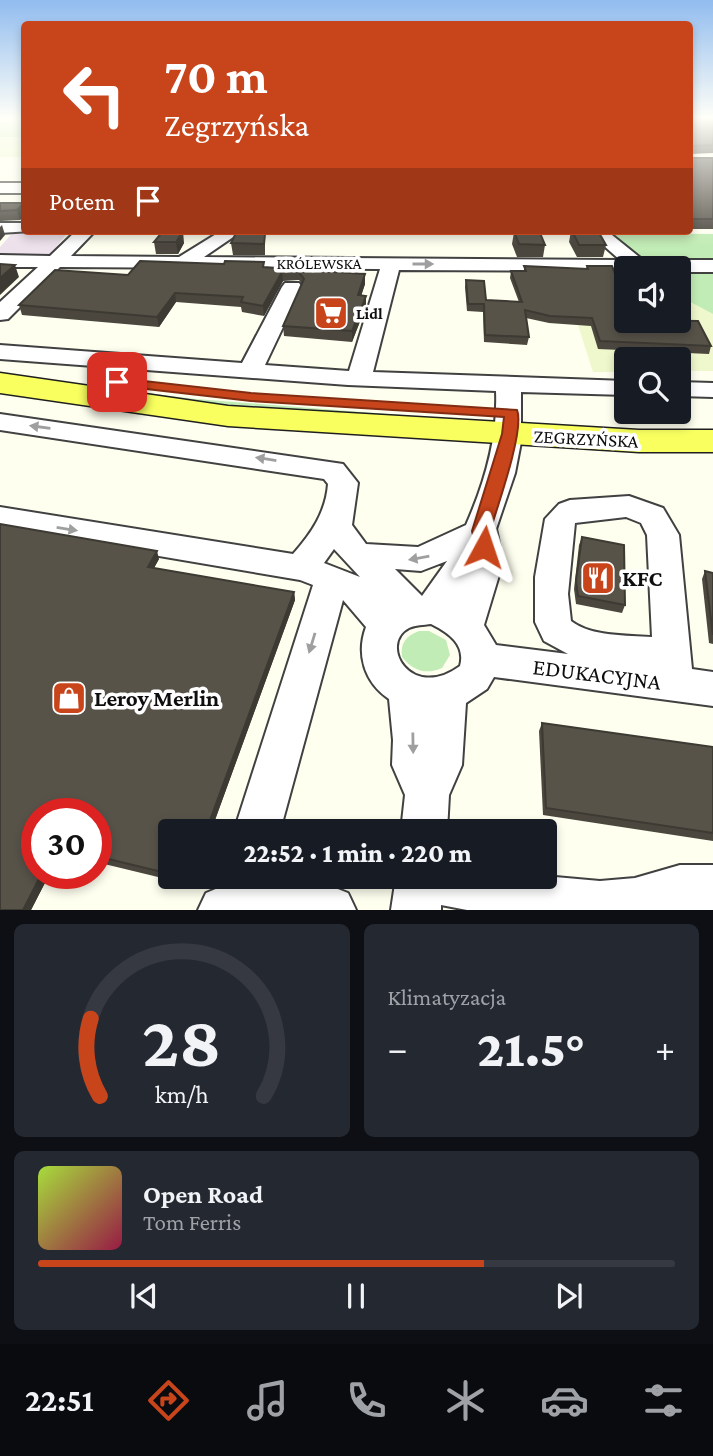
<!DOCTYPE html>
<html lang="pl">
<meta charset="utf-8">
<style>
body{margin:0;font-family:"Crimson Pro",serif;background:#242831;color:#f1f3f6;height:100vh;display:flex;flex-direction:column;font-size:26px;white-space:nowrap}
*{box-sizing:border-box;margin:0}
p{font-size:23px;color:#9ea1a6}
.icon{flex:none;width:38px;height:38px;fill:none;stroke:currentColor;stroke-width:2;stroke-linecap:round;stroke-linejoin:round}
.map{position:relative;height:910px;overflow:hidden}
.panel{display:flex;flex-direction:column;gap:14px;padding:14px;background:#0d0f14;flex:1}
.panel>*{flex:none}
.banner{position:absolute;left:21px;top:21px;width:672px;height:214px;border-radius:7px;box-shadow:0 4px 10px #0003;background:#c8451c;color:#fff;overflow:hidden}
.fabs{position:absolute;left:614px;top:256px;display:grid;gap:14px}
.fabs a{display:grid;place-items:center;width:77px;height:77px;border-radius:7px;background:#171b24;box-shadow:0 4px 10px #0003;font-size:35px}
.speed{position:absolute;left:21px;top:798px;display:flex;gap:14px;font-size:35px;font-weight:700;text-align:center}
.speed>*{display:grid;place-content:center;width:91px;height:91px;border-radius:50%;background:#171b24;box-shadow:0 4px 10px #0003;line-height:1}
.speed .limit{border:10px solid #d22;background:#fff;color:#111}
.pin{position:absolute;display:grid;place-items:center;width:60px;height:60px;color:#fff;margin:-30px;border-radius:14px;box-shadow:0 4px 10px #0006}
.me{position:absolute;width:77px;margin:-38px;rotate:5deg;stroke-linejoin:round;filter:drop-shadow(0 0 5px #0008)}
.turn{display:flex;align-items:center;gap:24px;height:147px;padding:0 28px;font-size:32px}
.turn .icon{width:91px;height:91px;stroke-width:2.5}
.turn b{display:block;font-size:49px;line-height:60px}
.then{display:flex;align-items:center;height:66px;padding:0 28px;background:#0003;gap:14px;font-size:26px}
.big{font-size:52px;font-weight:800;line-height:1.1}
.panel .card{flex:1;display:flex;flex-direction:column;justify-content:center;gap:10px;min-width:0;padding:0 24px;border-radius:10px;background:#242831}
.panel .dial{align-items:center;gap:0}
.dial svg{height:182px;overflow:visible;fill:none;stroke:#363941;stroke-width:7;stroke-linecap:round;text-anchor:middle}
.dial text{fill:#f1f3f6;stroke:none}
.song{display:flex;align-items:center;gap:21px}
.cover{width:84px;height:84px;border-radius:10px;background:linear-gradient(135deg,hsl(80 70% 55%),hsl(340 70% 35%))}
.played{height:7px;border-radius:4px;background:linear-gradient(90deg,#c8451c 70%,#363941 70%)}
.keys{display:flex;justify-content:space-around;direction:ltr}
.heat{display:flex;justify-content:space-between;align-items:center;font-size:38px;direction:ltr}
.panel .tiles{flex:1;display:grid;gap:14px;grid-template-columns:1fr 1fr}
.card:last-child{grid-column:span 2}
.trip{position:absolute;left:158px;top:819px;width:399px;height:70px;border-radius:7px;background:#171b24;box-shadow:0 4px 10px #0003;font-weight:800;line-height:70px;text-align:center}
.menu{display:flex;height:112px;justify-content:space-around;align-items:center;background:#090b0e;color:#9ea1a6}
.menu .icon{width:49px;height:49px}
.menu .on{color:#c8451c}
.menu b{font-size:32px;color:#f1f3f6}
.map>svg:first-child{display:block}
.industrial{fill:#ede1eb}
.farmland{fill:#eff7cc}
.green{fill:#c2ecb5}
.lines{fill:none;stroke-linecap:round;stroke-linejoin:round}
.minor-casing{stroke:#414141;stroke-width:4}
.major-casing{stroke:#1f1f1f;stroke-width:3}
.minor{fill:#fff;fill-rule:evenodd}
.major{fill:#f8ff5f;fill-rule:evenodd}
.wall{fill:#4b473f}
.shaded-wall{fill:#3d3a33}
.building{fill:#575349;stroke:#3d3a33;stroke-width:2}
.oneway{fill:#9f9f9f}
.route{fill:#c8451c;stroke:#822d12;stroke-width:2}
.labels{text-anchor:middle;stroke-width:7;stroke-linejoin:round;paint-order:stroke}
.far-street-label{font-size:16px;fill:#0e0e0e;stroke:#fff}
.far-poi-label{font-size:16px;font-weight:bold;fill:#0e0e0e;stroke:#fff;text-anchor:start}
.street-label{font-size:19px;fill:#0e0e0e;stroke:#fff}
.near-poi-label{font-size:23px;font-weight:bold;fill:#0e0e0e;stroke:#fff;text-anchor:start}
.near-street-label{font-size:23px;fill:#0e0e0e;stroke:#fff}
</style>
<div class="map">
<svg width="713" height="910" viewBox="0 0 713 910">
<rect width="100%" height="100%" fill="#feffef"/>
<polygon class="industrial" points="15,230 24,231 69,231 48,257 0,257 0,247"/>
<g class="farmland">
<rect x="0" y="137" width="24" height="20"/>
<polygon points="560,268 626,269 626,320 679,320 679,296 713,314 713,371 679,371 679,359 626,359 626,372 593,372"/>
</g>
<g class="green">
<polygon points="6,118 24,118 24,137 0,137 0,123"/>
<polygon points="604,233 713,234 713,262 640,262"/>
<polygon points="679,270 713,271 713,314 679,296"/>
<polygon points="81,385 196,399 439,418 211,405"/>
<path d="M419,631H429L446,640L450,655L442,668C426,675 413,671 402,657C400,643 406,636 419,631Z"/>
</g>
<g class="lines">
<g class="minor-casing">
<g id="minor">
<rect x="0" y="183" width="24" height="10"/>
<polygon points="0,223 24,223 24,231 31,231 0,233"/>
<path d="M76,231H95L71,256L179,257L221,231H242L204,257L620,260L587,231H607L643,260H713V272H679V268H626V271L399,270L373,372L626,381V395L521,392V442L515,473L496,529L503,562L484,625L496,645L568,654L544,641L535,622V577L545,519L559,504L570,500L629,496L663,508L679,535L692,669L713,672V706L494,677L487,689L466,703L462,765L449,795L447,831H401L405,795L392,765L393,740L389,699C364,682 356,654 366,627L343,600L280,831H234L313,585L300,580L0,529V507L293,554C311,534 326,512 328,484L324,479L0,430V414L343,464L358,483L352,525L366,544L418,547L466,525C485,482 498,438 496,391L348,385L0,359V345L242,363L282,287L285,283H299L302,287L265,365L349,371L380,269L60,267L8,319L0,320V302L38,267H0V255L50,256ZM626,517L641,523L647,535L652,637C627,635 592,637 571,621L568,594L575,523ZM334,549L360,577L324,563ZM447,561L422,596L395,569L421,571ZM431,624C449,633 466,645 460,666C411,702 378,644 409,628C415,625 424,625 431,624Z"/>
<polygon points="679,382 713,383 713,397 679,396"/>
<polygon points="680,865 713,865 713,910 467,910 441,905 441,910 391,910 396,877 544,876 600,881 635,878"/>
<path d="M233,877C274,875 310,877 348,893L356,910H198L206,893L235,881Z"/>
</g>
</g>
<g class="major-casing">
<polygon id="major" points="0,373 228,406 639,430 713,430 713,452 639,452 228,426 0,393"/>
</g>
<use href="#minor" class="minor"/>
<use href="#major" class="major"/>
</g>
<g class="wall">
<polygon points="690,118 713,118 713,153 690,154 690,155 692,158 713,158 713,229 690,229"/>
<polygon points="0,203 24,205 24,216 20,220 0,221"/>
<polygon points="163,231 184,243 178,254 156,254 154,242"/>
<polygon points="237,231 257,231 257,234 265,234 265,255 233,255 231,243"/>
<polygon points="571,231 598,231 606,245 603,257 577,257 569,242"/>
<polygon points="514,232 533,233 545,245 543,257 517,257 512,244"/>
<polygon points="264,262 264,267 365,274 365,284 361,296 366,296 366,306 352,342 284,336 283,326 302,284 299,280 283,281 264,316 242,312 241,307 176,302 159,327 22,315 19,305 128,275 224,264"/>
<polygon points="524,266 586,269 587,266 619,283 711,346 709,354 598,349 591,326 549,323 526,318 529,337 527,345 484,342 483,312 467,311 465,287 466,280 486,300 519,302 510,278 511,271 524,271"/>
<polygon points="0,524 159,559 154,568 294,592 295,600 211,831 170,831 170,877 194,877 191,885 96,862 96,814 37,814 37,873 50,873 31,910"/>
<polygon points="582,537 625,605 622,613 576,604 574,589 579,545"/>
<polygon points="705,571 713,573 713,644 709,643 702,579"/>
<polygon points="542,723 713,747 713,841 543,815 539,731"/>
</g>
<g class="shaded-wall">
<polygon points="24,203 24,216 20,220 17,210"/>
<polygon points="2,225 5,235 0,241 0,227"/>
<polygon points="183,231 184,243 178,254 176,242"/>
<polygon points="15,265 19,277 0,295 0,278"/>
<polygon points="282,272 283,281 264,316 263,306"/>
<polygon points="365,274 365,284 358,305 358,295"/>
<polygon points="175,293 176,302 159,327 157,317"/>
<polygon points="366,296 366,306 352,342 352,331"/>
<polygon points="157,551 159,559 150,575 148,567"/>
<polygon points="294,592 295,600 211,831 206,831"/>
<polygon points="42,873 50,873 31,910 23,910"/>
<polygon points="190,877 194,877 191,885 189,878"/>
</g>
<g class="building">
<polygon points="690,118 713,118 713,145 690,146 690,155 692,158 713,158 713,219 690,219"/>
<polygon points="0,203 24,203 17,210 0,211"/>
<polygon points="163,231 183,231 176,242 154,242"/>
<polygon points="237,231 256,231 255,234 265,234 264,244 231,243"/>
<polygon points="520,231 533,231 533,233 540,233 545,245 519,244 514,232"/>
<polygon points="572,231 598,231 606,245 579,245"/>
<polygon points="140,261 224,264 225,261 264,262 263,267 365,274 358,295 366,296 352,331 283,326 304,279 298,271 282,272 263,306 241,302 243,297 175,293 157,317 19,305 55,270 128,275"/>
<polygon points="0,264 15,265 0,278"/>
<polygon points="524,266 588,269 587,266 612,266 619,283 626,283 626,320 698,321 711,346 600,341 592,318 550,316 525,310 529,337 485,335 484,304 468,304 466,280 484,281 486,300 522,302 511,271 526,271"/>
<polygon points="0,524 157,551 148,567 294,592 206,831 170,831 170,874 96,856 96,814 37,814 37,873 42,873 23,910 0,910"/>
<polygon points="582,537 624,545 625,605 578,596 576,581"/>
<polygon points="705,571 713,573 713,635"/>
<polygon points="542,723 713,747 713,833 546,808"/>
</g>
<defs><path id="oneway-solid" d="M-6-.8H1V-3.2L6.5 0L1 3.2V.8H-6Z" transform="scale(1.75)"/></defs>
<g class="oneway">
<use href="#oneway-solid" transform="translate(423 264)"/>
<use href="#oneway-solid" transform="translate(40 427) rotate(-172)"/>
<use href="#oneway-solid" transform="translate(266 459) rotate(-171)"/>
<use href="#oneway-solid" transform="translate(67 529) rotate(9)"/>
<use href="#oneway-solid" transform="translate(419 558) rotate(170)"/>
<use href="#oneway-solid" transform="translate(312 643) rotate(107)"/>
<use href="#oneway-solid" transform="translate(413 743) rotate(89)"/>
</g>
<linearGradient id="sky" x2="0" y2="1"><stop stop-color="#91bcef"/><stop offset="0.48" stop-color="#fffff8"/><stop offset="1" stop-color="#fffff8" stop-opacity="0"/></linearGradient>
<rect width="713" height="246" fill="url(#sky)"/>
<path class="route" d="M117,378L251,393L517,410C525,429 497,508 490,531L493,547L490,551H477L472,531L502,434L504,417L251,401L112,385V379Z"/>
<defs>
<g id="supermarket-square" transform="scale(1.75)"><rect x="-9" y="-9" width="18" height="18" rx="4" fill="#c8451c" stroke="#fff"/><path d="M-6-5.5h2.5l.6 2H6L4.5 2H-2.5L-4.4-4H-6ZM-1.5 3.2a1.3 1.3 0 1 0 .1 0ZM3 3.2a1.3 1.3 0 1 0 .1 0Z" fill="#fff"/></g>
<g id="restaurant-square" transform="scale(1.75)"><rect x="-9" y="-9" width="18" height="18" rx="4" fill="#c8451c" stroke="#fff"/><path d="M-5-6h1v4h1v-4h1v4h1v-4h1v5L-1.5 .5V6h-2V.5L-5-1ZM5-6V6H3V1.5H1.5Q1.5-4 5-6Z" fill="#fff"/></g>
<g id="shop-square" transform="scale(1.75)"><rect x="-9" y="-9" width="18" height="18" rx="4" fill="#c8451c" stroke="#fff"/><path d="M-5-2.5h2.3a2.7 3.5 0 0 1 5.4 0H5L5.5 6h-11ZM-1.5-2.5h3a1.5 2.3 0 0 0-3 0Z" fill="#fff"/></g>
</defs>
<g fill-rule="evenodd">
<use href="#supermarket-square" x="331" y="313"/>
<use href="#restaurant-square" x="598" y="578"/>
<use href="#shop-square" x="69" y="698"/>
</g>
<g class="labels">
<g class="far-street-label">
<text x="319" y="269">KRÓLEWSKA</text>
</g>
<g class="far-poi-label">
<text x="356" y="319">Lidl</text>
</g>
<g class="street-label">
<text transform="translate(586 438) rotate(3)" y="7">ZEGRZYŃSKA</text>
</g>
<g class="near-poi-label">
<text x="622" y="586">KFC</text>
<text x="94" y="706">Leroy Merlin</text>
</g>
<g class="near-street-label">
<text transform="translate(597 674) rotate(7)" y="8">EDUKACYJNA</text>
</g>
</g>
</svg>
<div class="fabs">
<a><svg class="icon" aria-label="sound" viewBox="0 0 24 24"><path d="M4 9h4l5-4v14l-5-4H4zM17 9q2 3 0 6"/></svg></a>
<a><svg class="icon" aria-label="search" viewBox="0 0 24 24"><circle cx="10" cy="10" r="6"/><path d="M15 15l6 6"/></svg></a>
</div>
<div class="speed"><div class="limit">30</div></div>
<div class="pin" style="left:117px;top:382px;background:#d93025"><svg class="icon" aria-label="arrive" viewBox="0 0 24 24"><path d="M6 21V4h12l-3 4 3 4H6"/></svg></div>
<svg class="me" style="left:484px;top:547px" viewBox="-20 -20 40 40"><path d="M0-17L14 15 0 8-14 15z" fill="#c8451c" stroke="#fff" stroke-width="4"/></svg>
<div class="trip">22:52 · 1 min · 220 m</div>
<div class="banner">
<div class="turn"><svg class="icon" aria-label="left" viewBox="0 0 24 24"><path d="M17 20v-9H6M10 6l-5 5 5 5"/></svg><div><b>70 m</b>Zegrzyńska</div></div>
<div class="then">Potem<svg class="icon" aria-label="arrive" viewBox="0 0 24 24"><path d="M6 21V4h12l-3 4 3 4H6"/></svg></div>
</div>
</div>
<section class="panel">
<div class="tiles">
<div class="card dial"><svg viewBox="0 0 100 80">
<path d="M14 69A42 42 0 1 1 86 69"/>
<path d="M14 69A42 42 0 0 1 10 35" stroke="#c8451c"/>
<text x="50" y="56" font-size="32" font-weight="700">28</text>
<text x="50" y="72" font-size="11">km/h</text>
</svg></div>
<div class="card"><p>Klimatyzacja</p>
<div class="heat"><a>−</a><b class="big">21.5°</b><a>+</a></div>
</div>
<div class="card">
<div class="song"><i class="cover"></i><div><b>Open Road</b><p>Tom Ferris</p></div></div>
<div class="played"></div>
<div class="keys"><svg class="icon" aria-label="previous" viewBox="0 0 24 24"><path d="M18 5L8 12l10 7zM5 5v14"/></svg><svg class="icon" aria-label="pause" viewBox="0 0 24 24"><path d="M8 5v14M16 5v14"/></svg><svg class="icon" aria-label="next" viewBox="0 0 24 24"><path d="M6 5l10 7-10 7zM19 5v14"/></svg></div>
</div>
</div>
</section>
<nav class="menu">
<b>22:51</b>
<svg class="icon on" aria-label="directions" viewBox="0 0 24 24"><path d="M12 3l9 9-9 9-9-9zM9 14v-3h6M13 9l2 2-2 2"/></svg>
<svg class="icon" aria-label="music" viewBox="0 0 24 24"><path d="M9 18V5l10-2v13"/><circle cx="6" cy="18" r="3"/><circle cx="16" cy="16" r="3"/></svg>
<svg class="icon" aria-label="phone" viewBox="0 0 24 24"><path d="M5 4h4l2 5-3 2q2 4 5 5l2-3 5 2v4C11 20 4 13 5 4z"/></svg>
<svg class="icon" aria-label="climate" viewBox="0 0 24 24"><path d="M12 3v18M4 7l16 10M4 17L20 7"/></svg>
<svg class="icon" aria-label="car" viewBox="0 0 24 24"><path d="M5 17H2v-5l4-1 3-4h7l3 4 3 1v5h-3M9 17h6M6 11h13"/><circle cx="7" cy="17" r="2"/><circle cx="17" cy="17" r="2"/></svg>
<svg class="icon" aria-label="filters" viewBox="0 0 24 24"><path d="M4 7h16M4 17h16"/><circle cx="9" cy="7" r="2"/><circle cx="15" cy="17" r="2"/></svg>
</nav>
